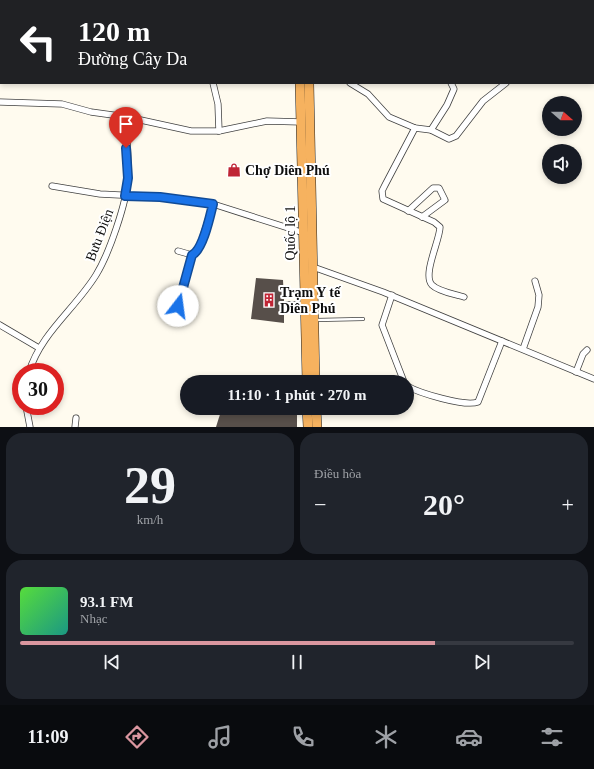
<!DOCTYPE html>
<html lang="vi">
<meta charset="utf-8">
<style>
body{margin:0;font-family:"Times New Roman",serif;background:#20242c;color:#f1f3f6;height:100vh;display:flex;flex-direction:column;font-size:15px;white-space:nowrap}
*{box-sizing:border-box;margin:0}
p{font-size:13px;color:#9ea1a6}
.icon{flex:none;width:22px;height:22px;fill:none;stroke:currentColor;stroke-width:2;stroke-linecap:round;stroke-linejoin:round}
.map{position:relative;height:427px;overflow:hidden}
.drawer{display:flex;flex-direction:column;gap:6px;padding:6px;background:#0d0f14;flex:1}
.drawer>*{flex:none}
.top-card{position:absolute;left:0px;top:0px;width:594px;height:84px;box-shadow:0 2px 6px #0003;background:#202124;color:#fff;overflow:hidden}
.needle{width:26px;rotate:110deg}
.fabs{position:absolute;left:542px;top:96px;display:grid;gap:8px}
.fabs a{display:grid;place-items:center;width:40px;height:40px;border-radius:50%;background:#171b24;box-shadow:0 2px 6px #0003;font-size:20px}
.speed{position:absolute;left:12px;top:363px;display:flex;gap:8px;font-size:20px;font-weight:700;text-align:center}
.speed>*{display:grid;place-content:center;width:52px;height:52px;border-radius:50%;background:#171b24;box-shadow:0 2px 6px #0003;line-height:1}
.speed .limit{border:6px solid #d22;background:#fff;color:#111}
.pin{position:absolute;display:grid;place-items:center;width:34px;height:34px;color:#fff;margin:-41px -17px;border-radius:50% 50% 50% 0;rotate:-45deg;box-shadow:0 0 4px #0007}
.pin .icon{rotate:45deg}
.me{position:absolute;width:44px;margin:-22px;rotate:15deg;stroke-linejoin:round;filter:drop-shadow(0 0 3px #0008)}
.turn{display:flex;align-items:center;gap:14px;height:84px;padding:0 12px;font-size:18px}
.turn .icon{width:52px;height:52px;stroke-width:2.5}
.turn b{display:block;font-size:28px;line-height:34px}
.big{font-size:30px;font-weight:700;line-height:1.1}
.drawer .widget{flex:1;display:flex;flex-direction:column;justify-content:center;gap:6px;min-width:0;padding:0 14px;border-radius:16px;background:#20242c}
.drawer .dial{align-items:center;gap:0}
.dial b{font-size:52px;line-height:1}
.song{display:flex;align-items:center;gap:12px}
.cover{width:48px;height:48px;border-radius:6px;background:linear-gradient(135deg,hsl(110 70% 55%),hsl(170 70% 35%))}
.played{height:4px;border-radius:2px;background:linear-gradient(90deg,#da969f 75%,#363941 75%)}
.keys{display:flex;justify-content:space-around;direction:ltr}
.heat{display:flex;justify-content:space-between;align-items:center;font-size:22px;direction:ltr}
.drawer .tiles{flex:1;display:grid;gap:6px;grid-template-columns:1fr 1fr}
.widget:last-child{grid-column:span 2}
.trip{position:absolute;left:180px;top:375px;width:234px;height:40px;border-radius:20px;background:#171b24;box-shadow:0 2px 6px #0003;font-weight:700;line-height:40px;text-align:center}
.dock{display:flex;height:64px;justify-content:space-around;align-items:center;background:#090b0e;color:#9ea1a6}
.dock .icon{width:28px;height:28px}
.dock .current{color:#da969f}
.dock b{font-size:18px;color:#f1f3f6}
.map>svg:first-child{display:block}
.building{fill:#574f4a}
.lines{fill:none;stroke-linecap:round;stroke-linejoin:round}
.service-casing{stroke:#414141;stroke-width:4}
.minor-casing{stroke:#414141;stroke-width:7}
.trunk-casing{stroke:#1f1f1f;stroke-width:10}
.service{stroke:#fff;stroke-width:2.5}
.minor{stroke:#fff;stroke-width:5.5}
.trunk{stroke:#f6b25f;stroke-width:9}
.route-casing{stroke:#114b97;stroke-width:10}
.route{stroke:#1a73e8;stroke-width:7}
.labels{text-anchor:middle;stroke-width:4;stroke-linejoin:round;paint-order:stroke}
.poi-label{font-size:14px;font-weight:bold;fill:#0e0e0e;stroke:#fff;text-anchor:start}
.street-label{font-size:14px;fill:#0e0e0e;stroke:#fff}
</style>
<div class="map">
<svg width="594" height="427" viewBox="0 0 594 427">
<rect width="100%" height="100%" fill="#fffbef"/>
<g class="building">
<polygon points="256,278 283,280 284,301 280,305 284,309 284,323 251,319"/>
<polygon points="222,408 297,408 297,427 216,427"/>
</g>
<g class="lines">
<g class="service-casing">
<polyline id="service" points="316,320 363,319"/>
</g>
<g class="minor-casing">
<g id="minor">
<polyline points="236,0 237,1"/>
<polyline points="477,0 478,1"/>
<polyline points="213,1 213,0"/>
<polyline points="431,1 433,0"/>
<polyline points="213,83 218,104 219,131"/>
<polyline points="350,83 368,94 389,117 415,128 431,130 449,139 456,136 483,101 506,83"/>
<polyline points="0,102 62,104 91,112 127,117"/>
<path d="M415,128L385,185L382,191L383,199L434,222L440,227C440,240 422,275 432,285C439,292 455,294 464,297"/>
<polyline points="431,130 447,105 454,89 451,83"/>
<polyline points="52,186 100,194 159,197 213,204 304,233"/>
<polyline points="408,211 433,188 439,188 445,200 422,217"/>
<polyline points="178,251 192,255 196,252 200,246 213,204"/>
<polyline points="313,267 383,292 594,379"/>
<polyline points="392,295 382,325 404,382"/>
<polyline points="284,305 305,304"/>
<polyline points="174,317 192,255"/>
<polyline points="0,325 39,348"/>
<polyline points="523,349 538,307 539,295 535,281"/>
<path d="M29,372C41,333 75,309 96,275C109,254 127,202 128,178C129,157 126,137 127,117L191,131H219L267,121L301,122"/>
<polyline points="576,372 583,354 587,350"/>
<path d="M407,386C419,393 465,407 478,402L502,341"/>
<polyline points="26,406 30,427"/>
<polyline points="75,427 76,418"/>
</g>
</g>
<g class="trunk-casing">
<g id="trunk">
<polyline points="295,0 295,1"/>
<polyline points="303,0 304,1"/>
<polyline points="300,83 307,382"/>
<polyline points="309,83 315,382"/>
<polyline points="307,408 308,427"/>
<polyline points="316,408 317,427"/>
</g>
</g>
<use href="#service" class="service"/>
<use href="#minor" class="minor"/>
<use href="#trunk" class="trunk"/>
</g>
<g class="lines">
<g class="route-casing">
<path id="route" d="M126,148L128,178L125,196L160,197L213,204C210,216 203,250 192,255L178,306"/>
</g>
<use href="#route" class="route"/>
</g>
<defs>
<g id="shop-bare" transform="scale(1.08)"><path d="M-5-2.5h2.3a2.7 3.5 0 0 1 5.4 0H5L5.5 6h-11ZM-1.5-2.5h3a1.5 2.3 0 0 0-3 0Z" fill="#bf2535" stroke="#fff" stroke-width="2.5" paint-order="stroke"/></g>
<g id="building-bare" transform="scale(1.08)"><path d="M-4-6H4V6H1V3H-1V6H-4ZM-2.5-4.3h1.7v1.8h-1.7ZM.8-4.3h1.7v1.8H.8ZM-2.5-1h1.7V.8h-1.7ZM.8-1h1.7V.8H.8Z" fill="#bf2535" stroke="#fff" stroke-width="2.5" paint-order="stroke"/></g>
</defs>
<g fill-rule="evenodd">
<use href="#shop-bare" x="234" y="170"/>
<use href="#building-bare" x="269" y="300"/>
</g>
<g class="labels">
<g class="poi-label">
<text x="245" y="175">Chợ Diên Phú</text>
<text x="280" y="297">Trạm Y tế<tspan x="280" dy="16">Diên Phú</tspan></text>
</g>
<g class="street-label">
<text transform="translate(290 233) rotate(-90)" y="5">Quốc lộ 1</text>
<text transform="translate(99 235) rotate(-69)" y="5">Bưu Điện</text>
</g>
</g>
</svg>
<div class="fabs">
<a><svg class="needle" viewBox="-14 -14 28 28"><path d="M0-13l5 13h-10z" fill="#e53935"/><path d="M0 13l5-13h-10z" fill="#9ea1a6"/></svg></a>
<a><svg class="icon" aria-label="sound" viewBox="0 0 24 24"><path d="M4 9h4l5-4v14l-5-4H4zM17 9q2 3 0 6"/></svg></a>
</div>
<div class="speed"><div class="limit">30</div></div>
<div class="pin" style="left:126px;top:148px;background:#d93025"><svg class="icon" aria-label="arrive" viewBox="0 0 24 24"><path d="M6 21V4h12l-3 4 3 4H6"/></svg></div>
<svg class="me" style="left:178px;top:306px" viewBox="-20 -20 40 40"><circle r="19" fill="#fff"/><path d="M0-13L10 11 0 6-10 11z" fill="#1a73e8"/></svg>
<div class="trip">11:10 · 1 phút · 270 m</div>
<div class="top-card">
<div class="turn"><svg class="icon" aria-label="left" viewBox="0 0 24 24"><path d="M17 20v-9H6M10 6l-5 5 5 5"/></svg><div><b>120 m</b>Đường Cây Da</div></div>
</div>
</div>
<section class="drawer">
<div class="tiles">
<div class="widget dial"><b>29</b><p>km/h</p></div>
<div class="widget"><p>Điều hòa</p>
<div class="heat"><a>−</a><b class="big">20°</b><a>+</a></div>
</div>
<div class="widget">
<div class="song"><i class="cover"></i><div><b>93.1 FM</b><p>Nhạc</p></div></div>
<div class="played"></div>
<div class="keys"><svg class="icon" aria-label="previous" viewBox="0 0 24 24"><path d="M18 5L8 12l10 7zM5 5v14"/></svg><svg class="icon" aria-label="pause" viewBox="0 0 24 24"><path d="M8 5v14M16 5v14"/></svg><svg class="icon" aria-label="next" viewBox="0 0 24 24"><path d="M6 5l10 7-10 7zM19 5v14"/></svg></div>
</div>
</div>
</section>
<nav class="dock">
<b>11:09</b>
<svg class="icon current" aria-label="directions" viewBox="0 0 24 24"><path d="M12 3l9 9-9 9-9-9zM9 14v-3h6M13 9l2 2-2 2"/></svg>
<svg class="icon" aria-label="music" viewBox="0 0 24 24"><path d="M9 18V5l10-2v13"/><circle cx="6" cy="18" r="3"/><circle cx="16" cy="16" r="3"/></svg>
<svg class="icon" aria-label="phone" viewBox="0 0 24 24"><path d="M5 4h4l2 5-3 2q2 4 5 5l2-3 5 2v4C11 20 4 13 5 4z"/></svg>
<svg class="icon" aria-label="climate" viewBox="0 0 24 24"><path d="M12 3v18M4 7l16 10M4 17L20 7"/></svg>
<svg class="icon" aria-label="car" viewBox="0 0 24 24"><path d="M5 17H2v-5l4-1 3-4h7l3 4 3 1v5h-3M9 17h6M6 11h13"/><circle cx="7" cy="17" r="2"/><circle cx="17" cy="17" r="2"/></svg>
<svg class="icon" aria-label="filters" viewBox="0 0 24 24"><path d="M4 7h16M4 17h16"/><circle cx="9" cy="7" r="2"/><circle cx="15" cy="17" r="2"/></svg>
</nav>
